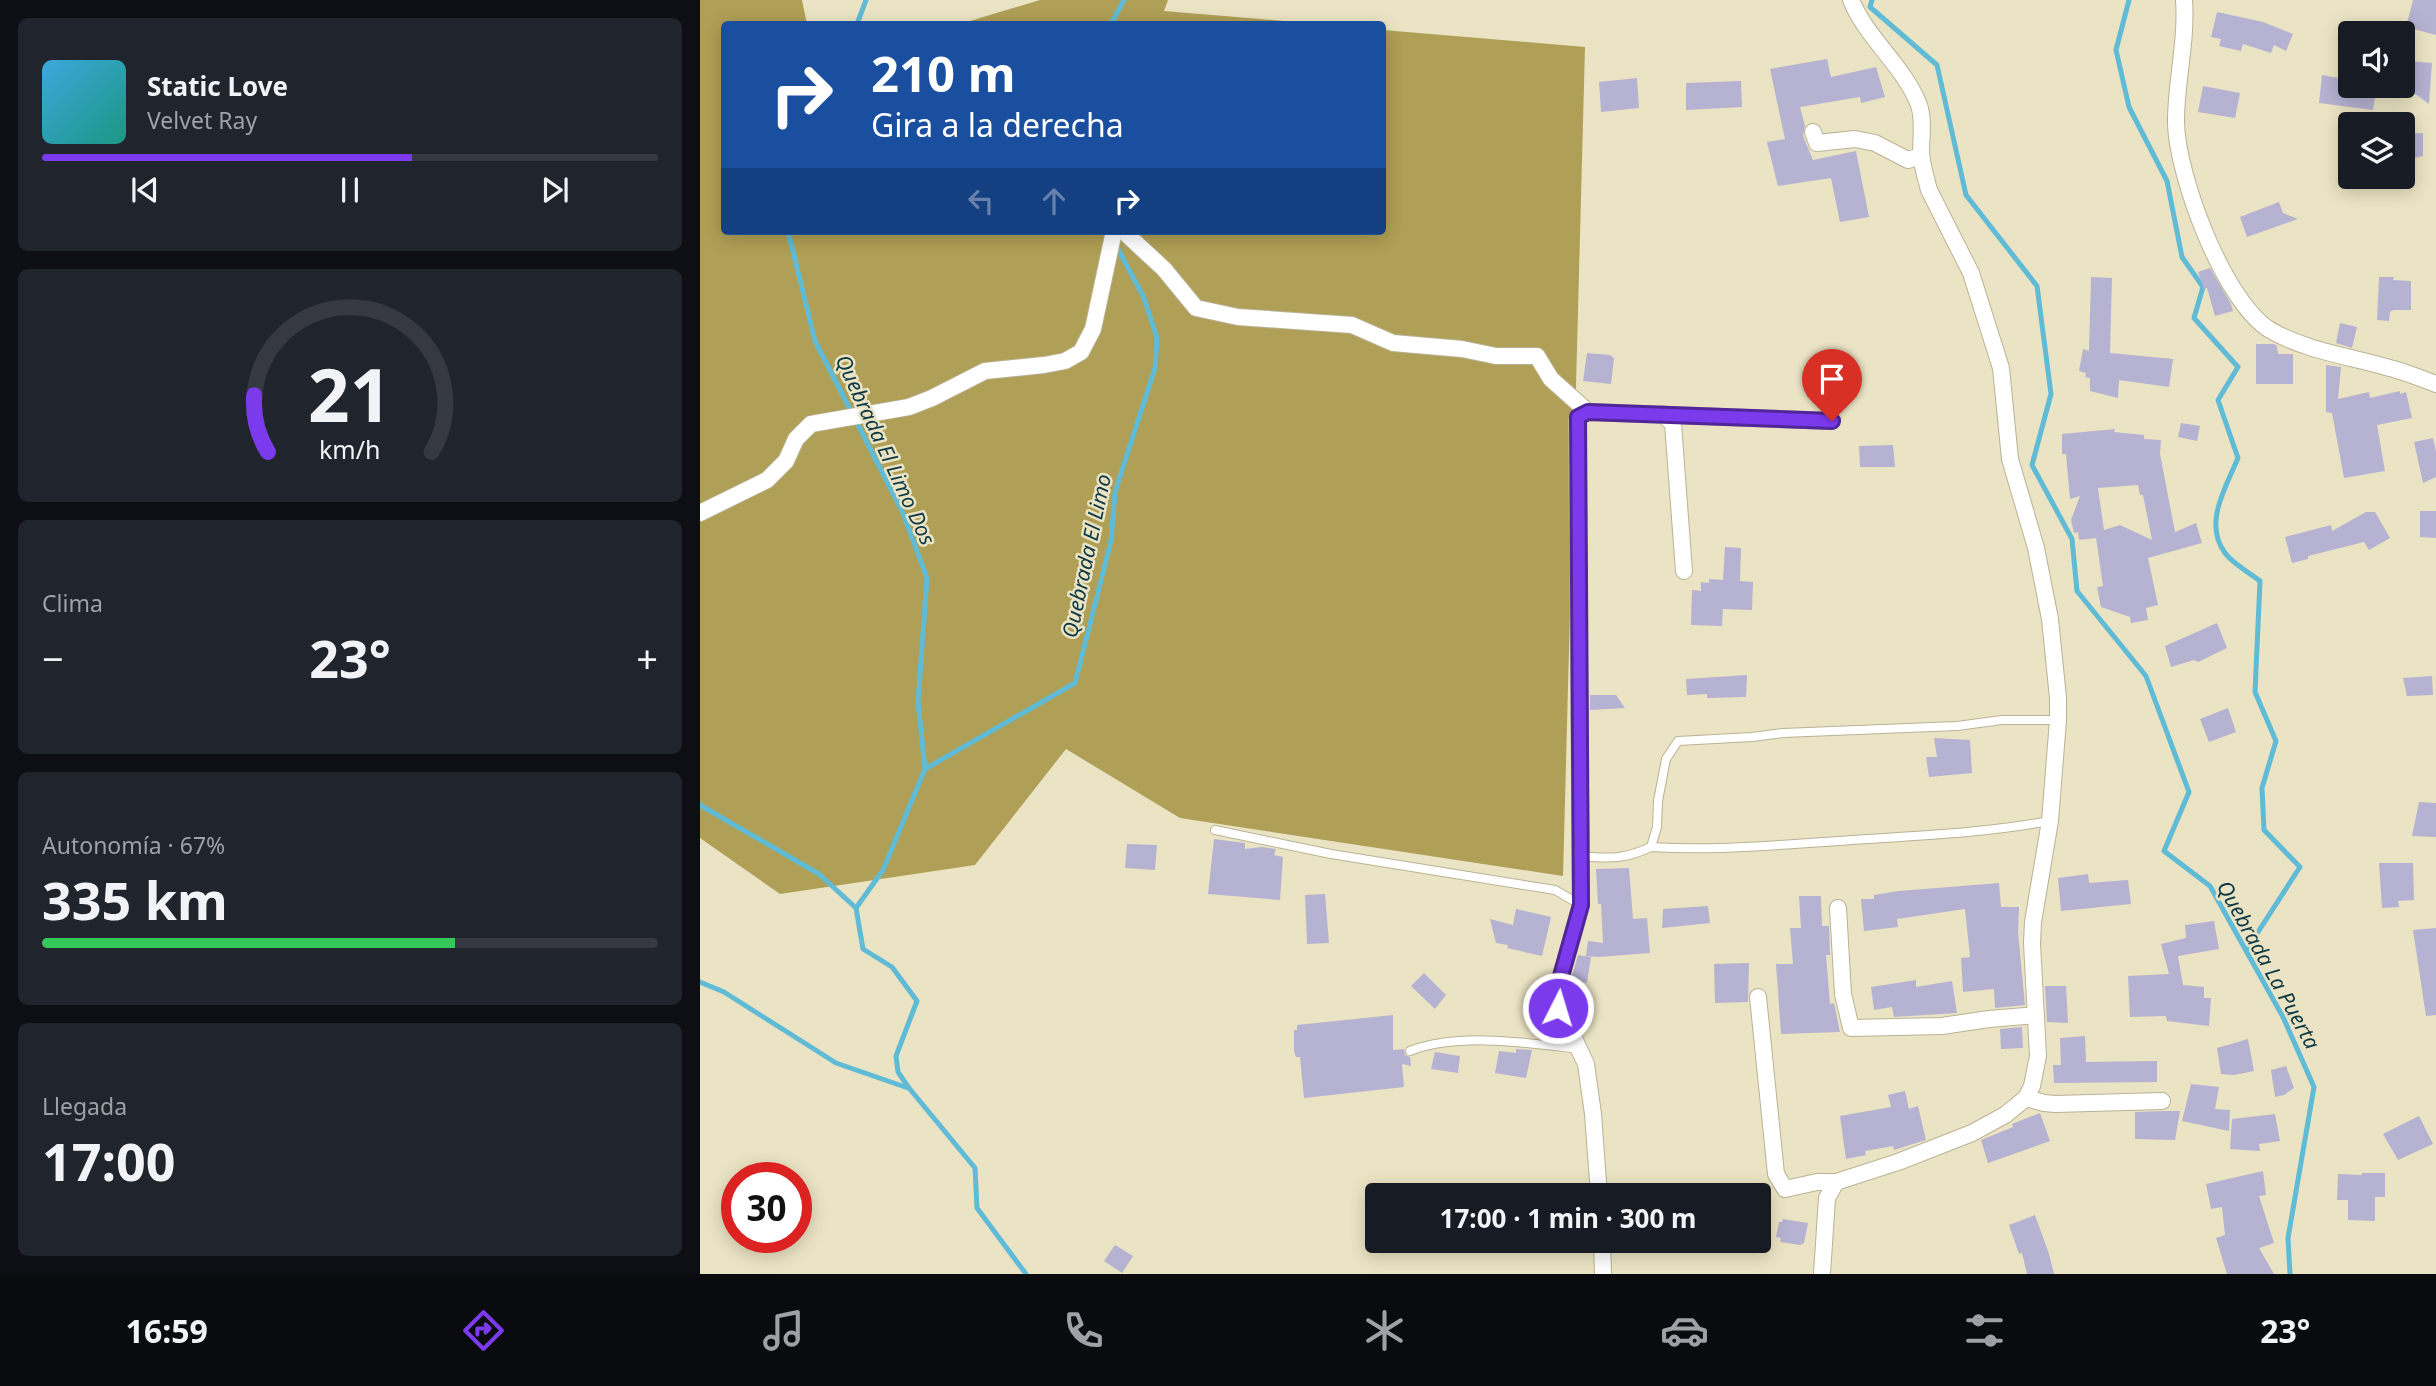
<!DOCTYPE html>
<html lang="es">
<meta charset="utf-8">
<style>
body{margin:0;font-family:"Noto Sans",sans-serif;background:#20242c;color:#f1f3f6;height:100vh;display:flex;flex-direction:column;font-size:26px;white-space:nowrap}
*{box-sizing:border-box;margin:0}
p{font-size:23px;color:#9ea1a6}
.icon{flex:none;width:38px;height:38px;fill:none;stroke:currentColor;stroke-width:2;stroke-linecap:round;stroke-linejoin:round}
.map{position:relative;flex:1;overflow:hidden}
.panel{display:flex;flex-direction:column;gap:18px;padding:18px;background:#0d0f14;width:700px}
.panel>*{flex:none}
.hud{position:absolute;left:21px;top:21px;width:665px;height:214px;border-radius:7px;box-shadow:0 4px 18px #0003;background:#1a4fa0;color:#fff;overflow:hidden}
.fabs{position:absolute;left:1638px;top:21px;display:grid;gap:14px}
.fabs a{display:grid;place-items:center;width:77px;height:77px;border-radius:7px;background:#171b24;box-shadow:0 4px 18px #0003;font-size:35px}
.speed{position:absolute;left:21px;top:1162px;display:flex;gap:14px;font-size:35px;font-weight:700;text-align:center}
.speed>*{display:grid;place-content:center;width:91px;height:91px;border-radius:50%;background:#171b24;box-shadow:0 4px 18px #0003;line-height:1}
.speed .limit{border:10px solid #d22;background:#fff;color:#111}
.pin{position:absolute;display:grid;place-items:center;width:60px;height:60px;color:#fff;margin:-72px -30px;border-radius:50% 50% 50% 0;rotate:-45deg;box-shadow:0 0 7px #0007}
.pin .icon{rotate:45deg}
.me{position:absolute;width:77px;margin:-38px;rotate:5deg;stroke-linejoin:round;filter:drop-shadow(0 0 5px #0008)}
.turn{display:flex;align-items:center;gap:24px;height:147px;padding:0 35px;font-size:32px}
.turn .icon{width:91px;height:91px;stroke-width:2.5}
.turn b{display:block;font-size:49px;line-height:60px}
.lanes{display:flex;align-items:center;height:66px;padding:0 35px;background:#0003;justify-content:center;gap:35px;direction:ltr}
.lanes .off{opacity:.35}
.big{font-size:52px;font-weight:700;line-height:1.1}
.panel .tile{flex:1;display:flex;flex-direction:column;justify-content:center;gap:10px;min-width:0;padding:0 24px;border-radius:10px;background:#20242c}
.panel .dial{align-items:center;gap:0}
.dial svg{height:182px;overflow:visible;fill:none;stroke:#363941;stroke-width:7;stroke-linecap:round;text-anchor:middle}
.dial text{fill:#f1f3f6;stroke:none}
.song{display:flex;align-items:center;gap:21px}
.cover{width:84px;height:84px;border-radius:10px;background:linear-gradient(135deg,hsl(200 70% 55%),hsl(170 70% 35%))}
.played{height:7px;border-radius:4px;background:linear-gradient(90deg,#7c3aed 60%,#363941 60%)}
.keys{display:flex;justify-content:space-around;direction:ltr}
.heat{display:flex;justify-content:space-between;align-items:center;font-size:38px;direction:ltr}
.charge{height:10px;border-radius:5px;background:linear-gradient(90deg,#34c759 67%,#363941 0)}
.trip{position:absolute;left:665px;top:1183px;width:406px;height:70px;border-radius:7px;background:#171b24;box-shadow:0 4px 18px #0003;font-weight:700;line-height:70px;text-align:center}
.menu{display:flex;height:112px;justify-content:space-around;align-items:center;background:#090b0e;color:#9ea1a6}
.menu .icon{width:49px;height:49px}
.menu .selected{color:#7c3aed}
.menu b{font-size:32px;color:#f1f3f6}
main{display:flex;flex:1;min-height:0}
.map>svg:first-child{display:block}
.forest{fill:#b09f56}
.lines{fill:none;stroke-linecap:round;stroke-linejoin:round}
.stream{stroke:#5fbbd6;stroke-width:5}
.building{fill:#b6b2d1;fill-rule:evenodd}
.service-casing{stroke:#b9b294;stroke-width:10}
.minor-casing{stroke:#b9b294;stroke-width:18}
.service{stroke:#fff;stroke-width:8}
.minor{stroke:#fff;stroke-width:16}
.route-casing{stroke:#51269a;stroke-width:18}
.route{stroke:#7c3aed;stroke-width:12}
.labels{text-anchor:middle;stroke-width:5;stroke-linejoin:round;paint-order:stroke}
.water-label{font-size:21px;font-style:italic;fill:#0d3844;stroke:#ebe4c4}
</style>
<main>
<section class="panel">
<div class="tile">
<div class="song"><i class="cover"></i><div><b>Static Love</b><p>Velvet Ray</p></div></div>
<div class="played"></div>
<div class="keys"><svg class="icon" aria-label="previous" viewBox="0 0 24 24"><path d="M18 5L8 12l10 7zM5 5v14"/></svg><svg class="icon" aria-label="pause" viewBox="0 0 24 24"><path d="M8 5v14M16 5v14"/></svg><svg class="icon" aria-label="next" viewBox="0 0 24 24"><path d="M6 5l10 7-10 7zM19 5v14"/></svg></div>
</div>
<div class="tile dial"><svg viewBox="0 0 100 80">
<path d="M14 69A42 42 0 1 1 86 69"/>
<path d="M14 69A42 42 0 0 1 8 44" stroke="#7c3aed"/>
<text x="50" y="56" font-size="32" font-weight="700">21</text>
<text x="50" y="72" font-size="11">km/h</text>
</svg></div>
<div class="tile"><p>Clima</p>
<div class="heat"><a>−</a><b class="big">23°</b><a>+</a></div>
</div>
<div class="tile"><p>Autonomía · 67%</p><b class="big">335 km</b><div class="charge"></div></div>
<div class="tile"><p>Llegada</p><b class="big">17:00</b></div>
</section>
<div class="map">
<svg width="1736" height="1274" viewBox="0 0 1736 1274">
<rect width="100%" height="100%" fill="#ebe4c4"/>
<g class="forest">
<polygon points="0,0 102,0 107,24 24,24 24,231 682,231 683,30 885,47 863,876 480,818 366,749 275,865 80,894 0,838"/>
<polygon points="340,0 468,0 464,11 622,24 260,24"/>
</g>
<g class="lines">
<g class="stream">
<polyline points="1172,0 1170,7 1237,65 1266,195 1337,286 1351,394 1332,465 1372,539 1377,591 1446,676 1489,792 1464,851 1510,886 1583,1017 1614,1087 1588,1238 1590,1274"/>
<path d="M1429,0L1416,50L1429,107L1467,181L1482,257L1503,287L1494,318L1538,367L1518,400L1538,458C1526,487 1503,523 1525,553C1533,564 1550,573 1560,581L1555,692L1576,741L1562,788L1564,830L1600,867L1547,949"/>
<polyline points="157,24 166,0"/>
<polyline points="411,24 424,0"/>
<polyline points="88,231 115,341 202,511 227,578 218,702 225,769"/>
<polyline points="0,805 119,874 156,908"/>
<polyline points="0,982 24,992 136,1063 208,1088"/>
<polyline points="326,1274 277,1208 275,1168 209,1088 198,1072 196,1056 217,1001 192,967 163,949 156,908 183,870 225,769 375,683 411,541 415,492 455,368 457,338 444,298 415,243"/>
</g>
</g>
<g class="building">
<polygon points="1713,0 1736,0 1736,35 1706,27"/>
<polygon points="1517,12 1563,22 1593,34 1586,51 1574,45 1571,53 1543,44 1541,51 1519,46 1521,39 1511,37"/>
<polygon points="1127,59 1131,77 1176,67 1185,97 1161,103 1160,97 1100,107 1105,126 1103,136 1113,160 1156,151 1169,217 1140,222 1131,178 1078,186 1067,142 1085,139 1070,69"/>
<polygon points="1709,61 1732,63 1729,104 1707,88"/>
<polygon points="1622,75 1650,80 1650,86 1677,86 1673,110 1619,103"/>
<polygon points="937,78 939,108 901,112 899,82"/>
<polygon points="1041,81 1042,107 986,110 986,83"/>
<polygon points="1503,86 1540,93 1535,118 1498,112"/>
<polygon points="1723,133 1723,156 1705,160 1704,134"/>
<polygon points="1579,202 1583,213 1598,219 1547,237 1540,217"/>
<polygon points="1510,268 1531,304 1533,311 1515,316 1507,288 1504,289 1498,272"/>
<polygon points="1391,277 1412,278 1410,353 1473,359 1469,387 1419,380 1418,398 1390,391 1390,378 1385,377 1386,373 1379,371 1383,349 1389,351"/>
<polygon points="1679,277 1694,277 1693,280 1711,281 1711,310 1693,310 1690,312 1689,321 1677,320"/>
<polygon points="1640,323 1657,327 1652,348 1636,343"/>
<polygon points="1556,344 1574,344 1577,346 1578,354 1593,354 1593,384 1556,384"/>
<polygon points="887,353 910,355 914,358 911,384 883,381"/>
<polygon points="1626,365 1641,367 1638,399 1669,392 1670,398 1700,391 1700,394 1706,392 1712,418 1677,425 1685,471 1644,478 1632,413 1626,412"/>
<polygon points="1481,423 1500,426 1497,441 1478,437"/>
<path d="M1415,429L1414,432L1444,435V439L1461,440L1460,454L1475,532L1496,523L1502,543L1448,558L1458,605L1446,608L1448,620L1431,623L1430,617L1401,607L1397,587L1403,586L1396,538L1379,540L1378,532L1374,533L1371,520L1380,496L1370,499L1366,454H1362V434ZM1438,485L1440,495H1443L1452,540L1420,525L1404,530L1398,488Z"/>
<polygon points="1733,438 1736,452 1736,477 1723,483 1714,442"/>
<polygon points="1193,445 1195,467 1160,467 1159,446"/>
<polygon points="1720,511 1736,511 1736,538 1720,537"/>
<polygon points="1666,512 1675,512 1690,538 1669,550 1664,542 1608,556 1608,559 1592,563 1585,537 1631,525 1632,531"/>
<polygon points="1025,547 1041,548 1040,581 1053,582 1052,610 1023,609 1022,626 991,625 992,590 1001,591 1001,582 1009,583 1009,579 1023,580"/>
<polygon points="1517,623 1527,648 1498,662 1494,660 1471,667 1465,646"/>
<polygon points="1047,675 1046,697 1007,698 1007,694 987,695 986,679"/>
<polygon points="1732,676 1733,695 1707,696 1703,678"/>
<polygon points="890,695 916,695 925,708 890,710"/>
<polygon points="1528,708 1536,732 1509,742 1500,719"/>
<polygon points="1234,738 1270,740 1272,773 1229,777 1226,757 1237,757"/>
<polygon points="1719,802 1736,803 1736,837 1712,836"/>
<polygon points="514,839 545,843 545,849 562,847 576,849 574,855 583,857 580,900 508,894"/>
<polygon points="427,844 457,845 455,870 425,868"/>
<polygon points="1679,863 1713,863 1714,900 1698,901 1699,907 1682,908"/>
<polygon points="929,868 933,919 947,918 950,953 898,957 886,956 888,941 903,943 901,904 898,904 896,869"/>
<polygon points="1388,874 1389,883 1428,880 1431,904 1361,911 1358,878"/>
<polygon points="1299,883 1301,907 1319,907 1318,932 1325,1005 1295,1008 1294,989 1263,992 1261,958 1270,957 1265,909 1197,919 1198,927 1164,931 1161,899 1174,899 1174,895 1199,891"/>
<polygon points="625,894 629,943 607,944 605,895"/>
<polygon points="1099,896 1121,896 1122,926 1129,926 1130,955 1126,955 1130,1004 1134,1003 1140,1032 1081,1034 1076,964 1093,964 1090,928 1101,928"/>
<polygon points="1008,906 1010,923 962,928 963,909"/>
<polygon points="816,909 851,917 842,956 807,948 808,945 796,943 790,919 813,925"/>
<polygon points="1514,921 1519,949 1478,956 1483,985 1504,987 1504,998 1511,998 1509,1026 1467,1021 1466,1016 1430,1017 1428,976 1469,974 1461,944 1486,938 1485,925"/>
<polygon points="1736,928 1736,1015 1726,1016 1713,930"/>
<polygon points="878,955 891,957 887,983 871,980"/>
<polygon points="1049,963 1048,1002 1015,1003 1014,964"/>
<polygon points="724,973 746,995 735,1009 711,986"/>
<polygon points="1216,980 1216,987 1252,981 1257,1013 1194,1017 1192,1007 1174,1010 1171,987"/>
<polygon points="1345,986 1366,986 1368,1023 1347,1022"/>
<polygon points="693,1015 693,1050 704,1049 705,1055 710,1057 711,1066 702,1064 704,1087 604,1098 600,1057 596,1057 594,1051 594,1030 597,1030 597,1025"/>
<polygon points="1322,1027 1323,1048 1301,1049 1300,1029"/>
<polygon points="1385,1036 1386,1062 1457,1061 1457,1082 1354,1083 1353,1065 1361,1065 1360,1038"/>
<polygon points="1548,1039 1554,1071 1534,1075 1521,1074 1517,1048"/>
<polygon points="816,1049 832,1050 826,1078 795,1073 799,1051 816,1053"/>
<polygon points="735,1052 760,1056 758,1073 731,1069"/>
<polygon points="1586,1066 1594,1088 1584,1095 1575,1097 1571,1070"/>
<polygon points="1491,1084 1519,1087 1515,1109 1530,1110 1529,1131 1482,1121"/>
<polygon points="1205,1091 1209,1109 1218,1106 1226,1140 1194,1150 1193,1146 1165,1151 1166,1155 1146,1159 1140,1116 1191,1107 1188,1095"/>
<polygon points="1465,1111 1480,1111 1475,1140 1435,1139 1435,1112"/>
<polygon points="1340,1113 1350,1141 1288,1163 1281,1140 1313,1127 1312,1124"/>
<polygon points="1575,1114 1580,1141 1559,1144 1560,1151 1530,1149 1532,1119"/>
<polygon points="1719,1116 1733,1144 1698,1160 1683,1134"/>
<polygon points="1563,1171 1566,1195 1559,1196 1574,1243 1559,1248 1574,1274 1527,1274 1516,1238 1525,1235 1522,1207 1511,1209 1506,1184"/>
<polygon points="1662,1173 1685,1173 1685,1197 1675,1197 1675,1221 1648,1220 1648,1200 1637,1200 1638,1174 1662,1175"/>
<polygon points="1335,1215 1349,1254 1354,1274 1327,1274 1322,1253 1319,1254 1309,1225"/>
<polygon points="1083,1219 1108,1223 1104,1243 1100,1245 1080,1242 1081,1238 1076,1237 1079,1222 1082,1222"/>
<polygon points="415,1245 433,1256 422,1273 404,1261"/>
</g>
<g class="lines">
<g class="service-casing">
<g id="service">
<polyline points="515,830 631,854 855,890 881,905"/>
<path d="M951,847C1014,851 1075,845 1138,841C1208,836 1280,834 1349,821"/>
<path d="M881,856C910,859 925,859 951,847L957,827L958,801L966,759L978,741L1052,737L1083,733L1257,726L1302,720H1358"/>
<path d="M710,1051C759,1032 828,1043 880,1049"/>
</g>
</g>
<g class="minor-casing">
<g id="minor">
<path d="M1484,0C1487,41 1476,81 1476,121C1476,174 1524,302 1570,330C1604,350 1648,356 1686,367C1703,371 1720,378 1736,384"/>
<polyline points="1113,132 1117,143 1155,139 1175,143 1208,160 1221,156"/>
<polyline points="423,231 464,269 496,308 538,317 652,325 693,343 762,349 796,356 837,356 851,379 888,412"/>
<polyline points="963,414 973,424 984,571"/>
<polyline points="0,513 67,480 86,461 96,439 111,424 209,407 232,398 285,371 344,365 365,361 381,352 393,329 414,231"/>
<polyline points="1138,908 1143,994 1151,1028 1242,1026 1289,1019 1336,1015"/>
<polyline points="1058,997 1076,1174 1085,1189 1117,1182 1136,1182"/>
<polyline points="1326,1098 1344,1103 1355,1104 1462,1101"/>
<polyline points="899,1195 893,1114 886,1064 856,1000 856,994 881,905 877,420 881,414 888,412 1132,421"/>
<polyline points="902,1241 903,1274"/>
<path d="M1122,1274L1127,1198L1136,1182L1198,1162L1272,1133L1305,1115L1326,1098L1332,1086L1338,1056L1332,943L1333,922L1350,821L1358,720V698L1350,619L1336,548L1310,459L1301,368L1271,273L1229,190C1226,179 1222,165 1221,153C1221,138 1224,120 1219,105C1204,66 1167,39 1151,0"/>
</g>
</g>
<use href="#service" class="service"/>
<use href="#minor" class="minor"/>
</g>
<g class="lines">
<g class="route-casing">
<polyline id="route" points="858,1008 856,994 881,905 878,417 888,412 1132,421"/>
</g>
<use href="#route" class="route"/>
</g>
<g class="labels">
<g class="water-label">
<text transform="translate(185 450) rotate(65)" y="7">Quebrada El Limo Dos</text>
<text transform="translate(387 556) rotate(-78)" y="7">Quebrada El Limo</text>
<text transform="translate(1568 965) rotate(61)" y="7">Quebrada La Puerta</text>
</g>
</g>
</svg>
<div class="fabs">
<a><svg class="icon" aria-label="sound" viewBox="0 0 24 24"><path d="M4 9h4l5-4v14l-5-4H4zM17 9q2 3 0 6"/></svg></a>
<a><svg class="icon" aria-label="layers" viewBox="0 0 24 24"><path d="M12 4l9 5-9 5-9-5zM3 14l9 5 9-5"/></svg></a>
</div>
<div class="speed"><div class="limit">30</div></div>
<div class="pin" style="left:1132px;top:421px;background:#d93025"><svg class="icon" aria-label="arrive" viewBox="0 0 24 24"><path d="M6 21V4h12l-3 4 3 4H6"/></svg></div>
<svg class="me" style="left:858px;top:1008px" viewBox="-20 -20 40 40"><circle r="17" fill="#7c3aed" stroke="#fff" stroke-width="3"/><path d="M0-11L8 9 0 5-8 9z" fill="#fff"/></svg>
<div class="trip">17:00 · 1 min · 300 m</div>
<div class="hud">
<div class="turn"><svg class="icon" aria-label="right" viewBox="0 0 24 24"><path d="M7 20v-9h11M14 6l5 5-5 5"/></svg><div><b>210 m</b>Gira a la derecha</div></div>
<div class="lanes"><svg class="icon off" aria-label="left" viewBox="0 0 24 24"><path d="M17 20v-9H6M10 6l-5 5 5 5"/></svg><svg class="icon off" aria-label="ahead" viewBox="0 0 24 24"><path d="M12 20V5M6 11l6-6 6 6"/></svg><svg class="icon" aria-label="right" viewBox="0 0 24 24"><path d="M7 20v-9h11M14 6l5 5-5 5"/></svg></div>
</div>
</div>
</main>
<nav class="menu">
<b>16:59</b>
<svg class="icon selected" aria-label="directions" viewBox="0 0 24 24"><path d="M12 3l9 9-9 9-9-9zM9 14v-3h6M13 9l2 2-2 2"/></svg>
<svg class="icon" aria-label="music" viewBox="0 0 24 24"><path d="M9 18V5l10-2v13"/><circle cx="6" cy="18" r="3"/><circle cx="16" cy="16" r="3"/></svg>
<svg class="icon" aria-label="phone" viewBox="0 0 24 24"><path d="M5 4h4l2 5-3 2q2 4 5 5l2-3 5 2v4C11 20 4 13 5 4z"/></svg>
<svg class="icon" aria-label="climate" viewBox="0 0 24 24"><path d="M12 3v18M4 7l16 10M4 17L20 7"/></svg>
<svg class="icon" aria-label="car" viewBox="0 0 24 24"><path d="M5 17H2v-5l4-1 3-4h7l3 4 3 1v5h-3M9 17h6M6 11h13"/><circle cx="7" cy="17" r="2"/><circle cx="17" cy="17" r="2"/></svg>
<svg class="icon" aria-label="filters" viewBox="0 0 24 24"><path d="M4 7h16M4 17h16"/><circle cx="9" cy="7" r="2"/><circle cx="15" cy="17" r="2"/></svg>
<b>23°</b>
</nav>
